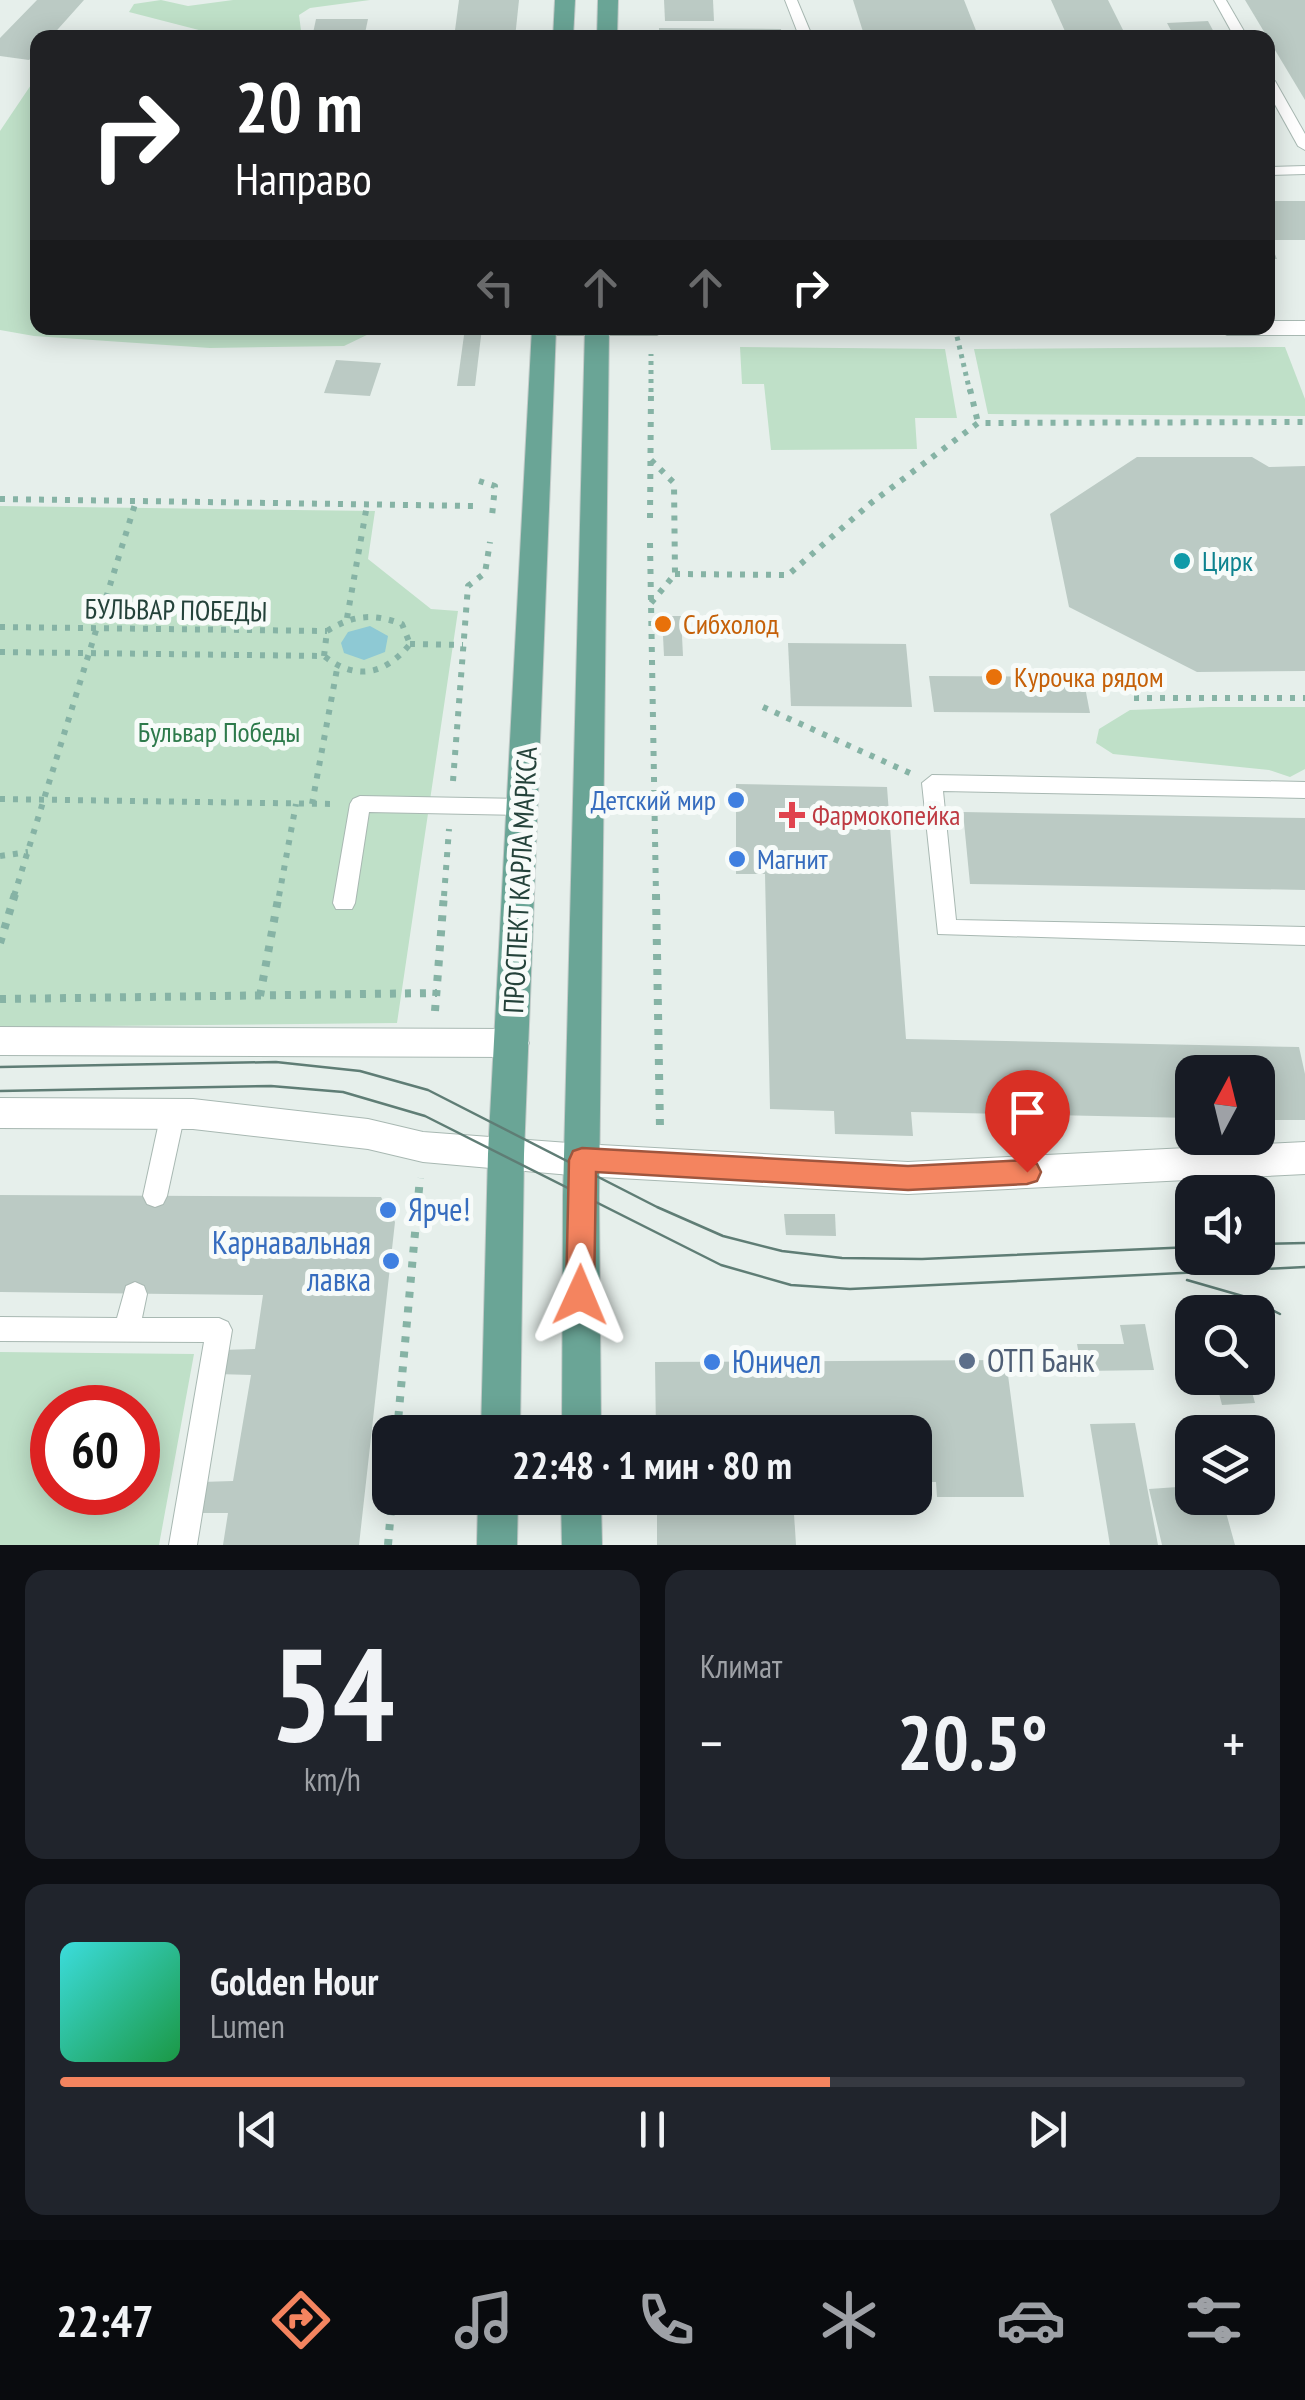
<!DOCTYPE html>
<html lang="ru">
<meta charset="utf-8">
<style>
body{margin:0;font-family:"PT Sans Narrow",sans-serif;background:#20242c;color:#f1f3f6;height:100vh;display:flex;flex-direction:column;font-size:38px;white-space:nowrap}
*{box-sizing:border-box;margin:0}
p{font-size:32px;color:#9ea1a6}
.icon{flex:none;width:55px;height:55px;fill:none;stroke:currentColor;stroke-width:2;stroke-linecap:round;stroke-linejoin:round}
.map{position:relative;height:1545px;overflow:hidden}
.details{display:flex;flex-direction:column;gap:25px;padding:25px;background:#0d0f14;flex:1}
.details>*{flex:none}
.top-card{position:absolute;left:30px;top:30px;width:1245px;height:305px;border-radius:20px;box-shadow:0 5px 25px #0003;background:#202124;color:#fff;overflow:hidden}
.needle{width:65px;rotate:7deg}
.controls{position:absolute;left:1175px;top:1055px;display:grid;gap:20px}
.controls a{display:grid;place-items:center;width:100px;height:100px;border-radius:20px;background:#171b24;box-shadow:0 5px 25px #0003;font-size:50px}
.speed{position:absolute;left:30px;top:1385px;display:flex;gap:20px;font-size:50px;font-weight:700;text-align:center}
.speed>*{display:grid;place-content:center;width:130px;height:130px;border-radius:50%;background:#171b24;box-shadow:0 5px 25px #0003;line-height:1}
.speed .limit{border:15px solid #d22;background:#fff;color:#111}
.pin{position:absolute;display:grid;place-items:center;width:85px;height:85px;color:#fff;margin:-102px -42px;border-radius:50% 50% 50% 0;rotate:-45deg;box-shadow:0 0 10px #0007}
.pin .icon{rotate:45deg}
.me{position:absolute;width:110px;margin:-55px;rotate:1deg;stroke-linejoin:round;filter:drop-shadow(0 0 8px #0008)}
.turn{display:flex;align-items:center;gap:35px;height:210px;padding:0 40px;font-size:45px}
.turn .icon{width:130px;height:130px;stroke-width:2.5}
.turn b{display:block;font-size:70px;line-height:85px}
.lanes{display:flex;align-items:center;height:95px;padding:0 40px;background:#0003;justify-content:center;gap:50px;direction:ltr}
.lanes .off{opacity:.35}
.big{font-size:75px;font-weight:700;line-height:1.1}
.details .card{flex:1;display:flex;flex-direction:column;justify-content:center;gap:15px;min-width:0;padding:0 35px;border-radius:20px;background:#20242c}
.details .dial{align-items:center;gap:0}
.dial b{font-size:130px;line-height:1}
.song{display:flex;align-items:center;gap:30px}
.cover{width:120px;height:120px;border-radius:15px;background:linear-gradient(135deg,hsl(180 70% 55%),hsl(140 70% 35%))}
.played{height:10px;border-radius:5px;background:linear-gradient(90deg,#f4845f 65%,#363941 65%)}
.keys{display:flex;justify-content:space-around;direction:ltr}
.heat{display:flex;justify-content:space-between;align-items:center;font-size:55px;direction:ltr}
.details .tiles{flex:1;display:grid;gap:25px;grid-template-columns:1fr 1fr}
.card:last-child{grid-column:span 2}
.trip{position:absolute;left:372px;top:1415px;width:560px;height:100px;border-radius:20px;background:#171b24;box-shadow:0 5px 25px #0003;font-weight:700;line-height:100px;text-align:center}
.tab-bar{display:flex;height:160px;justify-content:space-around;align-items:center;background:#090b0e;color:#9ea1a6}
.tab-bar .icon{width:70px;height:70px}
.tab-bar .active{color:#f4845f}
.tab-bar b{font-size:45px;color:#f1f3f6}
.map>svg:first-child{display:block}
.green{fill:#bfe0c8;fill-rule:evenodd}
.water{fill:#8ec9d4}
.building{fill:#bbcac4}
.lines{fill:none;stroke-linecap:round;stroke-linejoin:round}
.service-casing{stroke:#a8b8b2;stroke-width:2}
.minor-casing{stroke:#a8b8b2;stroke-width:2}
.tertiary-casing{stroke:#a8b8b2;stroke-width:2}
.primary-casing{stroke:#c2cac8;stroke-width:2}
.path-far2{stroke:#86b3a5;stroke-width:5;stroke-dasharray:4 5;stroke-linecap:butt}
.path-far1{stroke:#86b3a5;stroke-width:6;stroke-dasharray:5 8;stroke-linecap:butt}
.path{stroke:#86b3a5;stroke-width:8;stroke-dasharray:6 9;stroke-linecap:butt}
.service{fill:#fff;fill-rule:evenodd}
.minor{fill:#fff;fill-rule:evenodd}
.tertiary{fill:#fff;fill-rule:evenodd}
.primary{fill:#6aa596;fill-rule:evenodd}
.tram{stroke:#5f7d75;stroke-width:2.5}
.route{fill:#f4845f;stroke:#9f563e;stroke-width:2.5}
.culture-dot{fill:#0f9aa8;stroke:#f7fbf9;stroke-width:4}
.food-dot{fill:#e8710a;stroke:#f7fbf9;stroke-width:4}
.shop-dot{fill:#3f7fe0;stroke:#f7fbf9;stroke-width:4}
.health-dot{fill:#e0444e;stroke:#f7fbf9;stroke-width:4}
.service-dot{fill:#5c6f8a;stroke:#f7fbf9;stroke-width:4}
.labels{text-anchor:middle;stroke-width:10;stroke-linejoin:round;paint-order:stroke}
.culture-label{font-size:28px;fill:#0d838f;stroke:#f7fbf9;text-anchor:start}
.street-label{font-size:28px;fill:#24423a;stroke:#f7fbf9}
.food-label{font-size:28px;fill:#c56008;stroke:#f7fbf9;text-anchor:start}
.park-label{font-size:28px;fill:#2d7a4b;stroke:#f7fbf9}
.shop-label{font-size:28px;fill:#366cbe;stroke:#f7fbf9;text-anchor:end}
.health-label{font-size:28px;fill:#be3a42;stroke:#f7fbf9;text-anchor:start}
.near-shop-label{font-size:32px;fill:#366cbe;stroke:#f7fbf9;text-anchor:start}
.near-service-label{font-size:32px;fill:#4e5e75;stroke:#f7fbf9;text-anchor:start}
</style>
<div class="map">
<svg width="1305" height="1545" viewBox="0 0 1305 1545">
<rect width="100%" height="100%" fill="#e6efeb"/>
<g class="green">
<polygon points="161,0 188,6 233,0 370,0 310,8 299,15 302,38 226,37 129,12 134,4"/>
<polygon points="37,76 38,328 376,328 373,332 344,346 210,348 34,336 0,330 0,131"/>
<polygon points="740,347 945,349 957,418 915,418 917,449 771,450 764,384 742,384"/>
<polygon points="1285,347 1305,399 1305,416 988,414 974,349"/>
<polygon points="0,506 375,511 368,559 431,609 458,611 397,1023 0,1027"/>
<polygon points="1210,707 1305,707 1305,769 1290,777 1269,770 1113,754 1096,743 1099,729 1130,710"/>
<path d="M0,1352L194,1354L159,1545H0ZM52,1408H138V1492H52Z"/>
</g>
<polygon class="water" points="370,626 388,636 385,652 364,660 344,653 341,643 348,632"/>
<g class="building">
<polygon points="37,0 84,0 50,38 38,38 38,51 29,60 0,56 0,38"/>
<polygon points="459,0 519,0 515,38 454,38"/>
<polygon points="664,0 713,0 714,21 665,21"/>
<polygon points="853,0 964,0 979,38 865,38"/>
<polygon points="1051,0 1108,0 1127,38 1068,38"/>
<polygon points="1245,0 1305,0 1305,100"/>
<polygon points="316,19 368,19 364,38 312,38"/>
<polygon points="1208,21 1217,38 1175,38 1167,23"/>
<polygon points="659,28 781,29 782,38 659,38"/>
<polygon points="1268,201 1305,201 1305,240 1269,240 1277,259 1268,259"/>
<polygon points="465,328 482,328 475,386 457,386"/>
<polygon points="336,360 381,363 370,396 324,393"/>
<polygon points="1137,457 1252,457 1269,467 1305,466 1305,671 1197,672 1069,607 1050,514"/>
<polygon points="662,616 681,616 683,656 664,656"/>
<polygon points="788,643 906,644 912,707 791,706"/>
<polygon points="929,676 1083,677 1090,713 934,712"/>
<polygon points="736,784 887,787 906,1039 1299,1047 1305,1074 1305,1120 1258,1120 1258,1072 1192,1072 1192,1118 911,1112 913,1136 835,1134 834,1111 770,1109 765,874 736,874"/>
<polygon points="963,812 1305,818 1305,890 970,884"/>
<polygon points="0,1195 381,1197 395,1222 359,1545 223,1545 228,1513 196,1513 201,1482 233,1481 251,1375 217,1374 221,1350 255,1349 263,1295 0,1292"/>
<polygon points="784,1214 835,1214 836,1236 786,1235"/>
<polygon points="1145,1324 1154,1370 1082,1371 1077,1344 1124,1344 1120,1325"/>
<polygon points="1006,1360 1024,1497 937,1497 936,1482 915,1482 915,1432 656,1432 655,1362"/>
<polygon points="1215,1378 1248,1378 1255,1403 1222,1405"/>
<polygon points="1135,1423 1158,1545 1110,1545 1090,1424"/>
<polygon points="1192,1486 1192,1498 1222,1498 1235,1545 1162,1545 1149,1489"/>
<polygon points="657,1498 793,1498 796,1545 657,1545"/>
</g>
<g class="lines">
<g class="service-casing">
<g id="service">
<polygon points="785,0 797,0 810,31 818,38 799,36"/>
<polygon points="1214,0 1226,0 1248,38 1235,38"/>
<polygon points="1268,77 1275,81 1305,134 1305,150 1298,146 1268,92"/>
<polygon points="1305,166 1305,174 1268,175 1268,167"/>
<polygon points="932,775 1305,782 1305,798 943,791 956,920 1305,927 1305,945 938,934 922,783"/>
<polygon points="360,796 523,799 530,802 533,807 530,812 523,815 369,812 355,903 352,909 336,909 333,903 350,804 353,799"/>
<polygon points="173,1103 181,1106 185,1113 167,1196 163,1204 155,1207 147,1204 143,1196 161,1113 165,1106"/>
<polygon points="135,1282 144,1286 147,1294 142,1318 219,1318 228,1322 232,1330 197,1545 169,1545 204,1342 0,1341 0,1317 117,1318 126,1286"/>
</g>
</g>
<g class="minor-casing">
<g id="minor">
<polygon points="1268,321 1305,321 1305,335 1227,335 1215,328 1268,328"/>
<polygon points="532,328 669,328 657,335 544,335"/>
<polygon points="1305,1142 1305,1174 908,1194 582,1176 569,1171 564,1160 569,1149 582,1144 908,1162"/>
</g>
</g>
<g class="tertiary-casing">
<g id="tertiary">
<polygon points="0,1027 512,1029 524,1033 529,1043 524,1053 512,1057 0,1055"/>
<polygon points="0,1098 193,1099 368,1119 423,1132 582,1144 595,1149 600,1160 595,1171 582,1176 423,1162 368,1149 193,1129 0,1128"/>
</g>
</g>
<g class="primary-casing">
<g id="primary">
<polygon points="555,0 575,0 573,38 553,38"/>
<polygon points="598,0 618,0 617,38 597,38"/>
<polygon points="532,328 556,328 524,1154 520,1432 481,1432 488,1154"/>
<polygon points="585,328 609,328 599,1196 601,1432 562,1432 563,1196"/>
<polygon points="478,1498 518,1498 517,1545 477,1545"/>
<polygon points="561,1498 601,1498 602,1545 562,1545"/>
</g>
</g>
<g class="path-far2">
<polyline points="955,328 970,392"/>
<polyline points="651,392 651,354"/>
</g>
<g class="path-far1">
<polyline points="970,389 978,423"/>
<polyline points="651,460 674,483 675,574 651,603"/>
<polyline points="479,481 495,486 492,516"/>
<polyline points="0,499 476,506"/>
<polyline points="650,518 651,389"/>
<polyline points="650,543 656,896"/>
<polyline points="675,574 788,575 871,503 978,423 1305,422"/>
<polyline points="347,618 367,505"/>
<polyline points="0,627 327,631"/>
<path d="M327,631C353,615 373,613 402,624L410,644"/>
<polyline points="410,644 463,645"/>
<path d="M0,652L324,656C356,681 385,675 410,644"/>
<polyline points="324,656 327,631"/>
<polyline points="1134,698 1305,698"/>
<polyline points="763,707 912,774"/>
<polyline points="453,781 468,586 485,573 490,542"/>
<polyline points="0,799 334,804"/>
<polyline points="312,804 337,669"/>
<polyline points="0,856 28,852"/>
<polyline points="14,896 136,501"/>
<polyline points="279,896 296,804"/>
<polyline points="444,896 449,829"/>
</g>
<g class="path">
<polyline points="656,894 660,1128"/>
<polyline points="0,943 15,894"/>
<polyline points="260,996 279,894"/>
<polyline points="0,999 437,993"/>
<polyline points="435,1011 444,894"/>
<polyline points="397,1432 420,1178"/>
<polyline points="388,1545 392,1498"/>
</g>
<use href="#service" class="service"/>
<use href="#minor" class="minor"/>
<use href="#tertiary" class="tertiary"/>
<use href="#primary" class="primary"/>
<g class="tram">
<polyline points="0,1067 276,1062 360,1071 428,1090 657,1207 723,1236 782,1251 842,1258 922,1259 1192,1247"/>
<polyline points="0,1091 271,1086 343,1092 425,1116 721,1265 791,1285 850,1289 1305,1267"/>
<polyline points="1258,1244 1305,1243"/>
<polyline points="1187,1280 1246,1297 1280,1314"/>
</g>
</g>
<polygon class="route" points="582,1148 908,1166 1027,1160 1037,1164 1041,1172 1037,1181 1027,1184 908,1190 596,1172 594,1295 590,1304 580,1308 570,1304 566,1295 569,1160 573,1151"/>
<circle class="culture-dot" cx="1182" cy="561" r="10"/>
<g class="food-dot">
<circle cx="663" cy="624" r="10"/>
<circle cx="994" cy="677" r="10"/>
</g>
<g class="shop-dot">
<circle cx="736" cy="800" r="10"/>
<circle cx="737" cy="859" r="10"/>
<circle cx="388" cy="1210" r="10"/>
<circle cx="391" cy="1261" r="10"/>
<circle cx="712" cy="1362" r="10"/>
</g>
<path class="health-dot" d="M787 800h10v10h10v10h-10v10h-10v-10h-10v-10h10z"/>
<circle class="service-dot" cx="967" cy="1361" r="10"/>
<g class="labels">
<g class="culture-label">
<text x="1202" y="571">Цирк</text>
</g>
<g class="street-label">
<text transform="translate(176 610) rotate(1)" y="10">БУЛЬВАР ПОБЕДЫ</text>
<text transform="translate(520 880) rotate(-87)" y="10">ПРОСПЕКТ КАРЛА МАРКСА</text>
</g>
<g class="food-label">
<text x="683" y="634">Сибхолод</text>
<text x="1014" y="687">Курочка рядом</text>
</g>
<g class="park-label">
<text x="219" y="742">Бульвар Победы</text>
</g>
<g class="shop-label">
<text x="716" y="810">Детский мир</text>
<text x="757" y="869" text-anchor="start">Магнит</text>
</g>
<g class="health-label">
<text x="812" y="825">Фармокопейка</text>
</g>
<g class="near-shop-label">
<text x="408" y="1221">Ярче!</text>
<text x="371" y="1254" text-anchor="end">Карнавальная<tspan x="371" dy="37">лавка</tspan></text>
<text x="732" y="1373">Юничел</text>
</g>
<g class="near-service-label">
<text x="987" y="1372">ОТП Банк</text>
</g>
</g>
</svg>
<div class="controls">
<a><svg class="needle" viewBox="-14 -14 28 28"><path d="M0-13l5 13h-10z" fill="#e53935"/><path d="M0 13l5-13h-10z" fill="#9ea1a6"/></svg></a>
<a><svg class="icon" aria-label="sound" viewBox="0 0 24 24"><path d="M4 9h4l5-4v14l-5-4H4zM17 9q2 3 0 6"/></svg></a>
<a><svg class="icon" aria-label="search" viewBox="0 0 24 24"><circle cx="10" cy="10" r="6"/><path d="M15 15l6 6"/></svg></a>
<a><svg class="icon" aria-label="layers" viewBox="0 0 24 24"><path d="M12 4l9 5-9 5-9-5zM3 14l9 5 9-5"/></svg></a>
</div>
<div class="speed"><div class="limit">60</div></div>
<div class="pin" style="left:1027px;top:1172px;background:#d93025"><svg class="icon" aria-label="arrive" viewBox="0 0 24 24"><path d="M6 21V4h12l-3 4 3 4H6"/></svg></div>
<svg class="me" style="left:580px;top:1295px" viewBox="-20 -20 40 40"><path d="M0-17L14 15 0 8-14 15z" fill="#f4845f" stroke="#fff" stroke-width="4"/></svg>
<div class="trip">22:48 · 1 мин · 80 m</div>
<div class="top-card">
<div class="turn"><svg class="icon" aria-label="right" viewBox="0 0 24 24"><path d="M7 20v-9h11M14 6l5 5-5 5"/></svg><div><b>20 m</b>Направо</div></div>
<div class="lanes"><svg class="icon off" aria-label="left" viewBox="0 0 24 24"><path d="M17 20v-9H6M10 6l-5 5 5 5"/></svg><svg class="icon off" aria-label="ahead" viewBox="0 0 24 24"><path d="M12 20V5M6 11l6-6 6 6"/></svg><svg class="icon off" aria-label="ahead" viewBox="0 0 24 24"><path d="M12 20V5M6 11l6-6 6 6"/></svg><svg class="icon" aria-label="right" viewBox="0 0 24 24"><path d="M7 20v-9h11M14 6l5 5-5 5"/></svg></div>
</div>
</div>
<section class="details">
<div class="tiles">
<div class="card dial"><b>54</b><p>km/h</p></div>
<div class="card"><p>Климат</p>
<div class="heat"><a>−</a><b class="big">20.5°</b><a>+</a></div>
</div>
<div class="card">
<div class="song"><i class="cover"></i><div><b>Golden Hour</b><p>Lumen</p></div></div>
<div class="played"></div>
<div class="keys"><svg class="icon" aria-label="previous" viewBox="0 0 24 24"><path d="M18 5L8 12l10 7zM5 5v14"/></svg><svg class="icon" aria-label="pause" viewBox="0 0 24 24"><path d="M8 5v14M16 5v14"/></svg><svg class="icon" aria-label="next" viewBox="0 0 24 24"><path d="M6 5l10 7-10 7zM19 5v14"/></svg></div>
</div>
</div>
</section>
<nav class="tab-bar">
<b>22:47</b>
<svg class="icon active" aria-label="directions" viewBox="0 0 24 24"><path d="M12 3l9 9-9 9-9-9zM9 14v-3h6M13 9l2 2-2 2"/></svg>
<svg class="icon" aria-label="music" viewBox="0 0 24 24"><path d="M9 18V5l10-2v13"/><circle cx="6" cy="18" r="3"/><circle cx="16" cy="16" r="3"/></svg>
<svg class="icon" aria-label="phone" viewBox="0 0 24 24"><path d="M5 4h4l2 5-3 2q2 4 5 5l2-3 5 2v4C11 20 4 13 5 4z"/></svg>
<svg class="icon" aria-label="climate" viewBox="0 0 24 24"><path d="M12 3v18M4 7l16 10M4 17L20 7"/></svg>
<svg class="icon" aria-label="car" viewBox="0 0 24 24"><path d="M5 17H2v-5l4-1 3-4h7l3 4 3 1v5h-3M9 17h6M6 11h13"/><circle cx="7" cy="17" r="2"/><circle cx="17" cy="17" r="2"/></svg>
<svg class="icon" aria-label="filters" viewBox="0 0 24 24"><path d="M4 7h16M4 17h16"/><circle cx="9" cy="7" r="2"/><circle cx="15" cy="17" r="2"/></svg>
</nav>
